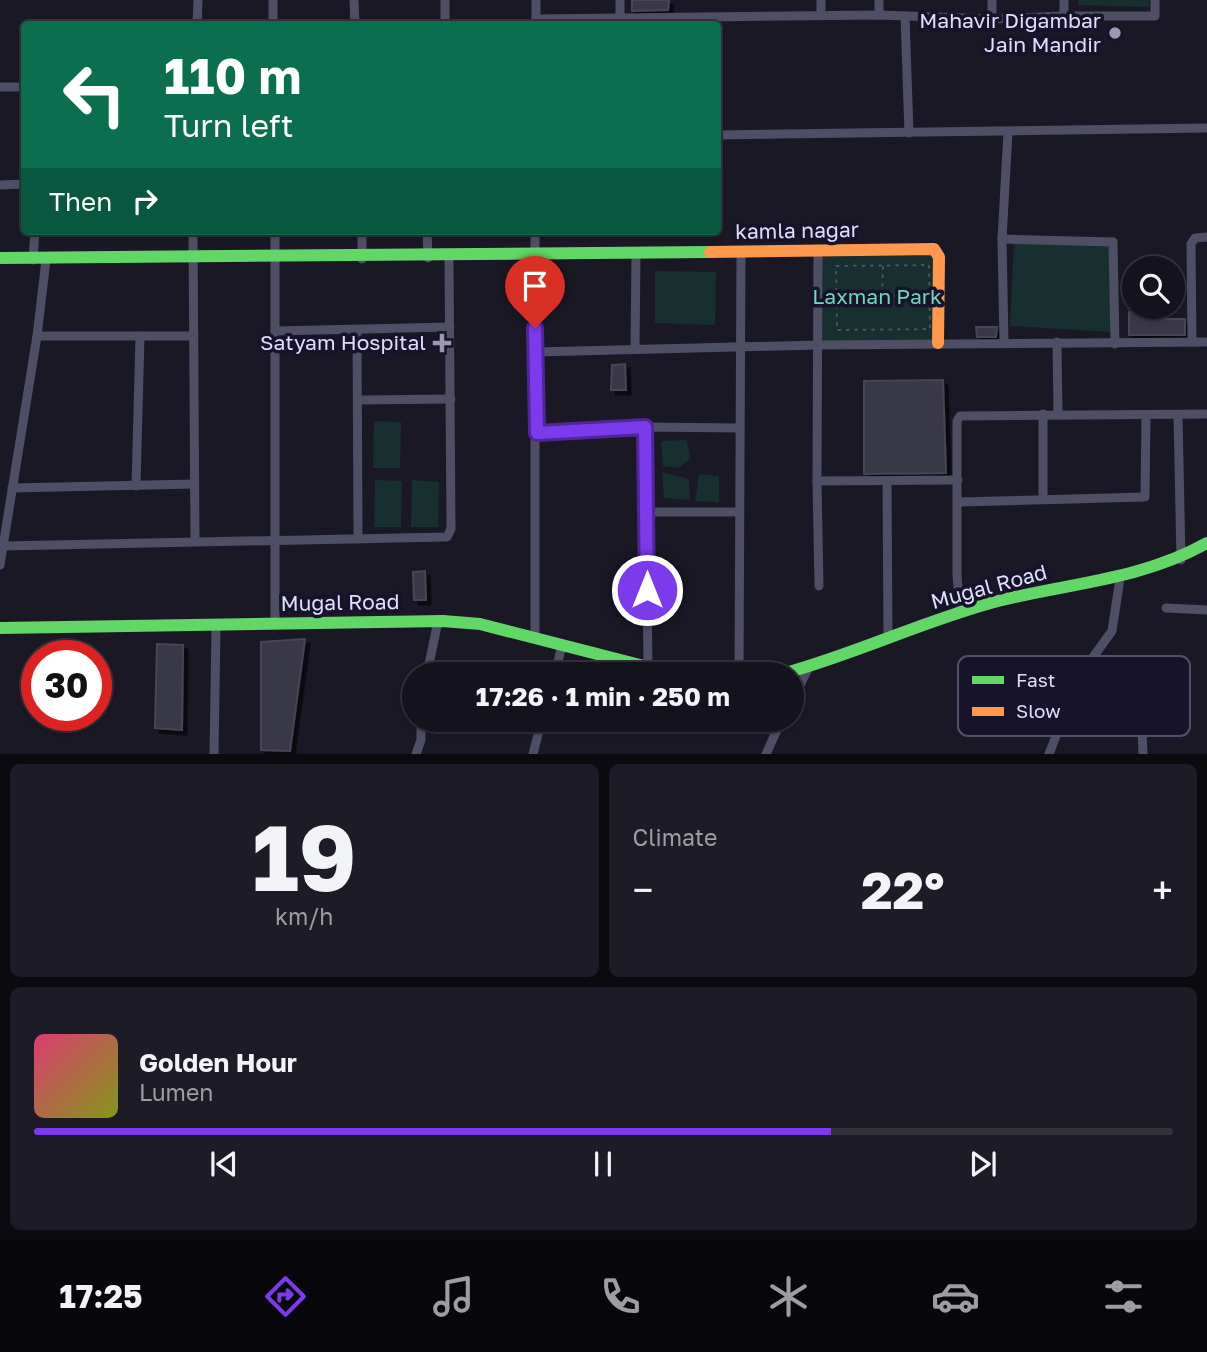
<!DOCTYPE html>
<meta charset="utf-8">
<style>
body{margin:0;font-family:"Golos Text",sans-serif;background:#1d1b25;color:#f1f3f6;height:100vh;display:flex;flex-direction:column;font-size:26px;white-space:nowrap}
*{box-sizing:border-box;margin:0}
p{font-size:23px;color:#9d9ea3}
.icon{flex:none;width:38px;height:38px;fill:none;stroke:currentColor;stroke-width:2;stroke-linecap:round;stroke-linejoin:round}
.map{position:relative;height:754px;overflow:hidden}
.side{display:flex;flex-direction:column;gap:10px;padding:10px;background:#0b0a0f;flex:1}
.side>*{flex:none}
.banner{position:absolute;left:21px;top:21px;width:700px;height:214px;border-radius:7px;box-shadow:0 2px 5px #0004,0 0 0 2px #33323b;background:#0b6e4f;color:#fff;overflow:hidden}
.buttons{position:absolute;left:1122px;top:256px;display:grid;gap:14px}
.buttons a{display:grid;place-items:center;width:63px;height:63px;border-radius:50%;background:#14121c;box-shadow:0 2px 5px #0004,0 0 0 2px #33323b;font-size:35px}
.speed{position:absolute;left:21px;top:640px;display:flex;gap:14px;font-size:35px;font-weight:700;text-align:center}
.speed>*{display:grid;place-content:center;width:91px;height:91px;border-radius:50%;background:#14121c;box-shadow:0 2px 5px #0004,0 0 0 2px #33323b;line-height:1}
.speed .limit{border:10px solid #d22;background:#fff;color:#111}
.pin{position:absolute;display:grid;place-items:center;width:60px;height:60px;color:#fff;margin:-72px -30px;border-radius:50% 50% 50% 0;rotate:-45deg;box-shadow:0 0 7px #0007}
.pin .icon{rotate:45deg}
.me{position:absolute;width:77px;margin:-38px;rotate:0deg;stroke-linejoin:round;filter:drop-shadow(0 0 5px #0008)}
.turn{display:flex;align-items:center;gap:24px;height:147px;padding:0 28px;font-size:32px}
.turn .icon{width:91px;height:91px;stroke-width:2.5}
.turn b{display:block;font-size:49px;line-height:60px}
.then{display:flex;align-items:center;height:66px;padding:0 28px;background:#0003;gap:14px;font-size:26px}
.big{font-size:52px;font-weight:700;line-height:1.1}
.side .widget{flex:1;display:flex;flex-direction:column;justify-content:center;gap:10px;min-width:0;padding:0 24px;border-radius:10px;background:#1d1b25}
.side .dial{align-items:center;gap:0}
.dial b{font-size:91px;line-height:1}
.song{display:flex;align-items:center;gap:21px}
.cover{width:84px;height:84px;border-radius:10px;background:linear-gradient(135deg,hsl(340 70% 55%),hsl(70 70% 35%))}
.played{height:7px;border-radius:4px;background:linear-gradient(90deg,#7c3aed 70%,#33323b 70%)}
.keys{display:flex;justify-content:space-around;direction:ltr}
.heat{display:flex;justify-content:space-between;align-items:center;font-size:38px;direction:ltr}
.side .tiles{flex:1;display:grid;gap:10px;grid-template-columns:1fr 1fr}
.widget:last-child{grid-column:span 2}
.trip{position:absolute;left:402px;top:662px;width:402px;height:70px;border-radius:35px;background:#14121c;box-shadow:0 2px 5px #0004,0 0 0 2px #33323b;font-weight:700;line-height:70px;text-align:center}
.tabs{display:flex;height:112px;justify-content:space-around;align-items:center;background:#08070b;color:#9d9ea3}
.tabs .icon{width:49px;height:49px}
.tabs .on{color:#7c3aed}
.tabs b{font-size:32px;color:#f1f3f6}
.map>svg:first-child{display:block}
.green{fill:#17302f}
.building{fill:#393746;stroke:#474457;stroke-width:2;filter:url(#shadow)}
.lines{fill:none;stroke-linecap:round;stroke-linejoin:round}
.path{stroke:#485461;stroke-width:2;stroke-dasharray:3.5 5;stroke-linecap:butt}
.street{stroke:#4e4e65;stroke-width:9}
.fast{stroke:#63d668;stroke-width:12}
.slow{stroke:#ff974d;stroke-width:12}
.route-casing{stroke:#51269a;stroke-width:18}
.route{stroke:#7c3aed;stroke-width:12}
.poi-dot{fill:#9b99b1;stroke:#16132a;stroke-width:2.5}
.labels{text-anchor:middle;stroke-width:7;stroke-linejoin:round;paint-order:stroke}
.poi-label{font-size:21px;fill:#e0defd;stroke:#16132a;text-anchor:end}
.street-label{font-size:21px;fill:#e0defd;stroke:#16132a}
.park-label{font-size:21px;fill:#6ed9b9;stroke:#16132a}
.key{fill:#16132a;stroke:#535069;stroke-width:2}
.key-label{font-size:19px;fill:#e0defd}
</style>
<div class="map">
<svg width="1207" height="754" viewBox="0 0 1207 754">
<defs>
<filter id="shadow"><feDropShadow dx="4.5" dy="4.5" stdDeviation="0" flood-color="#0009"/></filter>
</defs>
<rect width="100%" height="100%" fill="#1a1825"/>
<g class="green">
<polygon points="1078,0 1149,0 1149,7 1078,5"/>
<polygon points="1014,241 1113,246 1110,332 1010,326"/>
<polygon points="934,249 938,343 818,345 818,251"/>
<polygon points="655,271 716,272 715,325 655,323"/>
<polygon points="374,421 401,422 400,468 373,468"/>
<polygon points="687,440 690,459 679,468 663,466 661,441"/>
<polygon points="662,472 689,479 690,500 664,498"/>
<polygon points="699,474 719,476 719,502 695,501"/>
<polygon points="375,480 402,481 401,527 374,527"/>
<polygon points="412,480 439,482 438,527 411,527"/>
</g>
<g class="building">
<polygon points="632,0 669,0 668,10 632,11"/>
<polygon points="1129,312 1158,313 1158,319 1185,319 1185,335 1129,335"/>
<polygon points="976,327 997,327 996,337 977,337"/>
<polygon points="625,364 626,390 611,390 612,365"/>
<polygon points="943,380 946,473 864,474 864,381"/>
<polygon points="425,571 426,600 414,600 413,572"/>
<polygon points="305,639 290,751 261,750 261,642"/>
<polygon points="157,644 183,645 182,730 155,728"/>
</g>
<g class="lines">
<g class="path">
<polygon points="929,265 930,329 837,330 836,266"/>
<polyline points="826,294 925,297"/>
<polyline points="882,295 883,266"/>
</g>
<g class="street">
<polyline points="273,0 273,24"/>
<polyline points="354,0 355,24"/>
<polyline points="445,0 445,24"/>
<polyline points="536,0 536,23"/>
<polyline points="821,0 821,15"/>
<polyline points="879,0 879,15"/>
<polyline points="992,0 992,19"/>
<polyline points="1064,0 1064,16 1155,16 1155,0"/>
<polyline points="905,16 909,133"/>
<polyline points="620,18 620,0"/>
<polyline points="536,19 879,15 992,19 1064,16"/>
<polyline points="197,24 198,0"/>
<polyline points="0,87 24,87"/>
<polyline points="718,135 1207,128"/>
<polyline points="0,185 24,184"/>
<polyline points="193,231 195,541"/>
<polyline points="362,231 362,259"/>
<polyline points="427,231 428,258"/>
<polyline points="535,231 535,638"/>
<polyline points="1002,239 1113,242 1115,344"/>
<polyline points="818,251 817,481 958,480"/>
<polyline points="33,260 35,231"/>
<polyline points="357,330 358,539"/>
<polyline points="275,331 450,327"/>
<polyline points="37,336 194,336"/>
<polyline points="1057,342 1058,414"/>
<polyline points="1192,342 1191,244 1195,238 1207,237"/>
<polyline points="1004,343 1002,239 1008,132"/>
<polyline points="635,349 636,253"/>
<polyline points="535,352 818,345 1207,342"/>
<polyline points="359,400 451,399"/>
<polyline points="1043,414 1043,499"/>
<polyline points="1178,415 1181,560"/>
<polyline points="645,427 648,667"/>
<polyline points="537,433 645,427 739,428"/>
<polyline points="817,481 819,586"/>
<polyline points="887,482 888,639"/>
<polyline points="136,486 140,336"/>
<polyline points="12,488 194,484"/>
<polyline points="959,502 1145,497 1146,416"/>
<polyline points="646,512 739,512"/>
<polyline points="3,546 447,537 451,529 449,257"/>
<polyline points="0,565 37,336 46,260"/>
<polyline points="1166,608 1207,610"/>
<polyline points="960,613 957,575 957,421 960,416 1207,414"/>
<polyline points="275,624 275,231"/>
<polyline points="427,674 438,621"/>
<polyline points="555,674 562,645"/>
<polyline points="739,674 741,251"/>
<polyline points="1140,683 1143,754"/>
<polyline points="793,699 809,667"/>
<polyline points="214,754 216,627"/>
<polyline points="416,754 421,740 421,719"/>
<polyline points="533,754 542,719"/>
<polyline points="766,754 782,719"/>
<polyline points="1049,754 1080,675 1112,631 1120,578"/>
</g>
<g class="fast">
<polyline points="0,258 710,252"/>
<polyline points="0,628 443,621 480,624 675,674"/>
<path d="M782,674C856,654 925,620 998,601C1070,583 1141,580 1207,543"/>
</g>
<polyline class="slow" points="710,252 934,249 939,257 938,343"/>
</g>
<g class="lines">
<g class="route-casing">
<polyline id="route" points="535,328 537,433 645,427 647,590"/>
</g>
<use href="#route" class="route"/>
</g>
<g class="poi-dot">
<circle cx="1115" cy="33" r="7"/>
<path d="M438.5 332.5h7v7h7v7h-7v7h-7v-7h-7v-7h7z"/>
</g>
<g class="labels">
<g class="poi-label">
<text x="1101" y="28">Mahavir Digambar<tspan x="1101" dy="24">Jain Mandir</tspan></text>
<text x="426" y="350">Satyam Hospital</text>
</g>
<g class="street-label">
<text transform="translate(797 231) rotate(-1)" y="7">kamla nagar</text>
<text transform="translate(989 587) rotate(-15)" y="7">Mugal Road</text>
<text transform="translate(340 603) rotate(-1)" y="7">Mugal Road</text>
</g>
<g class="park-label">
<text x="877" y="304">Laxman Park</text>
</g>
</g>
<rect x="958" y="656" width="232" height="80" rx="10" class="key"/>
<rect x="972" y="676" width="32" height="8" fill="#63d668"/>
<rect x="972" y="707" width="32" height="9" fill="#ff974d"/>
<g class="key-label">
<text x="1016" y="687">Fast</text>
<text x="1016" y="718">Slow</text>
</g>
</svg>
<div class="buttons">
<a><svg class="icon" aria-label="search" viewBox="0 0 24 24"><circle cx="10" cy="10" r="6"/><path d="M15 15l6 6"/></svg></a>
</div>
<div class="speed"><div class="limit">30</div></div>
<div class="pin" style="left:535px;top:328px;background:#d93025"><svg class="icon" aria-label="arrive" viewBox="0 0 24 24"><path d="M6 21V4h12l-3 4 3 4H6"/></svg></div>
<svg class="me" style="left:647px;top:590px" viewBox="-20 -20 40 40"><circle r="17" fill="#7c3aed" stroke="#fff" stroke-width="3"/><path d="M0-11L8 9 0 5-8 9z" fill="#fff"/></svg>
<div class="trip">17:26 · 1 min · 250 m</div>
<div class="banner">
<div class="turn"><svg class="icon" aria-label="left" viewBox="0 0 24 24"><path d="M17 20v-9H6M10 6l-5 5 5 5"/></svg><div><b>110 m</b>Turn left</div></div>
<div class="then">Then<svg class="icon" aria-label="right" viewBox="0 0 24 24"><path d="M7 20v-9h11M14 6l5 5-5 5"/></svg></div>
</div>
</div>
<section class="side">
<div class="tiles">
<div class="widget dial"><b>19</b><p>km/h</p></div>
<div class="widget"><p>Climate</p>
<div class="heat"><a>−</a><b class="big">22°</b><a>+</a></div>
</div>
<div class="widget">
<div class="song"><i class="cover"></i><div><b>Golden Hour</b><p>Lumen</p></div></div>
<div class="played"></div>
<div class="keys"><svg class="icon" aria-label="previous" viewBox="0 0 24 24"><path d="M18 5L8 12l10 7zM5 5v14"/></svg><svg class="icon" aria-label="pause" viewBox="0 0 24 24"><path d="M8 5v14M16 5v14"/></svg><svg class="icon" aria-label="next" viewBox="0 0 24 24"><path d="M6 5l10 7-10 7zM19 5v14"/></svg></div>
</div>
</div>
</section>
<nav class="tabs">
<b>17:25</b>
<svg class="icon on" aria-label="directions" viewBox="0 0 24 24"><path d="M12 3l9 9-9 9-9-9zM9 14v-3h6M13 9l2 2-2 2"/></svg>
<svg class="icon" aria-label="music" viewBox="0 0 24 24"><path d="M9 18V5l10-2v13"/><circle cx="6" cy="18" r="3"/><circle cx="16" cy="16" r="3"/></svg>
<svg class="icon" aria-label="phone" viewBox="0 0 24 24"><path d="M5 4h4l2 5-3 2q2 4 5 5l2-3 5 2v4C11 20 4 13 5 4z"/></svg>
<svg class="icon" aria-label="climate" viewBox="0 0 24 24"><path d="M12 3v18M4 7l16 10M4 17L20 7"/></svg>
<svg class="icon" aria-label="car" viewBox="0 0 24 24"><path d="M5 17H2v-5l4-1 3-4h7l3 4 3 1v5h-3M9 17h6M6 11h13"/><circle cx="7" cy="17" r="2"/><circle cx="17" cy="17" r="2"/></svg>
<svg class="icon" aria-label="filters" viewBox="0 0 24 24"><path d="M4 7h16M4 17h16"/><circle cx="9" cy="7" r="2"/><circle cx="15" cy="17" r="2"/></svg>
</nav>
